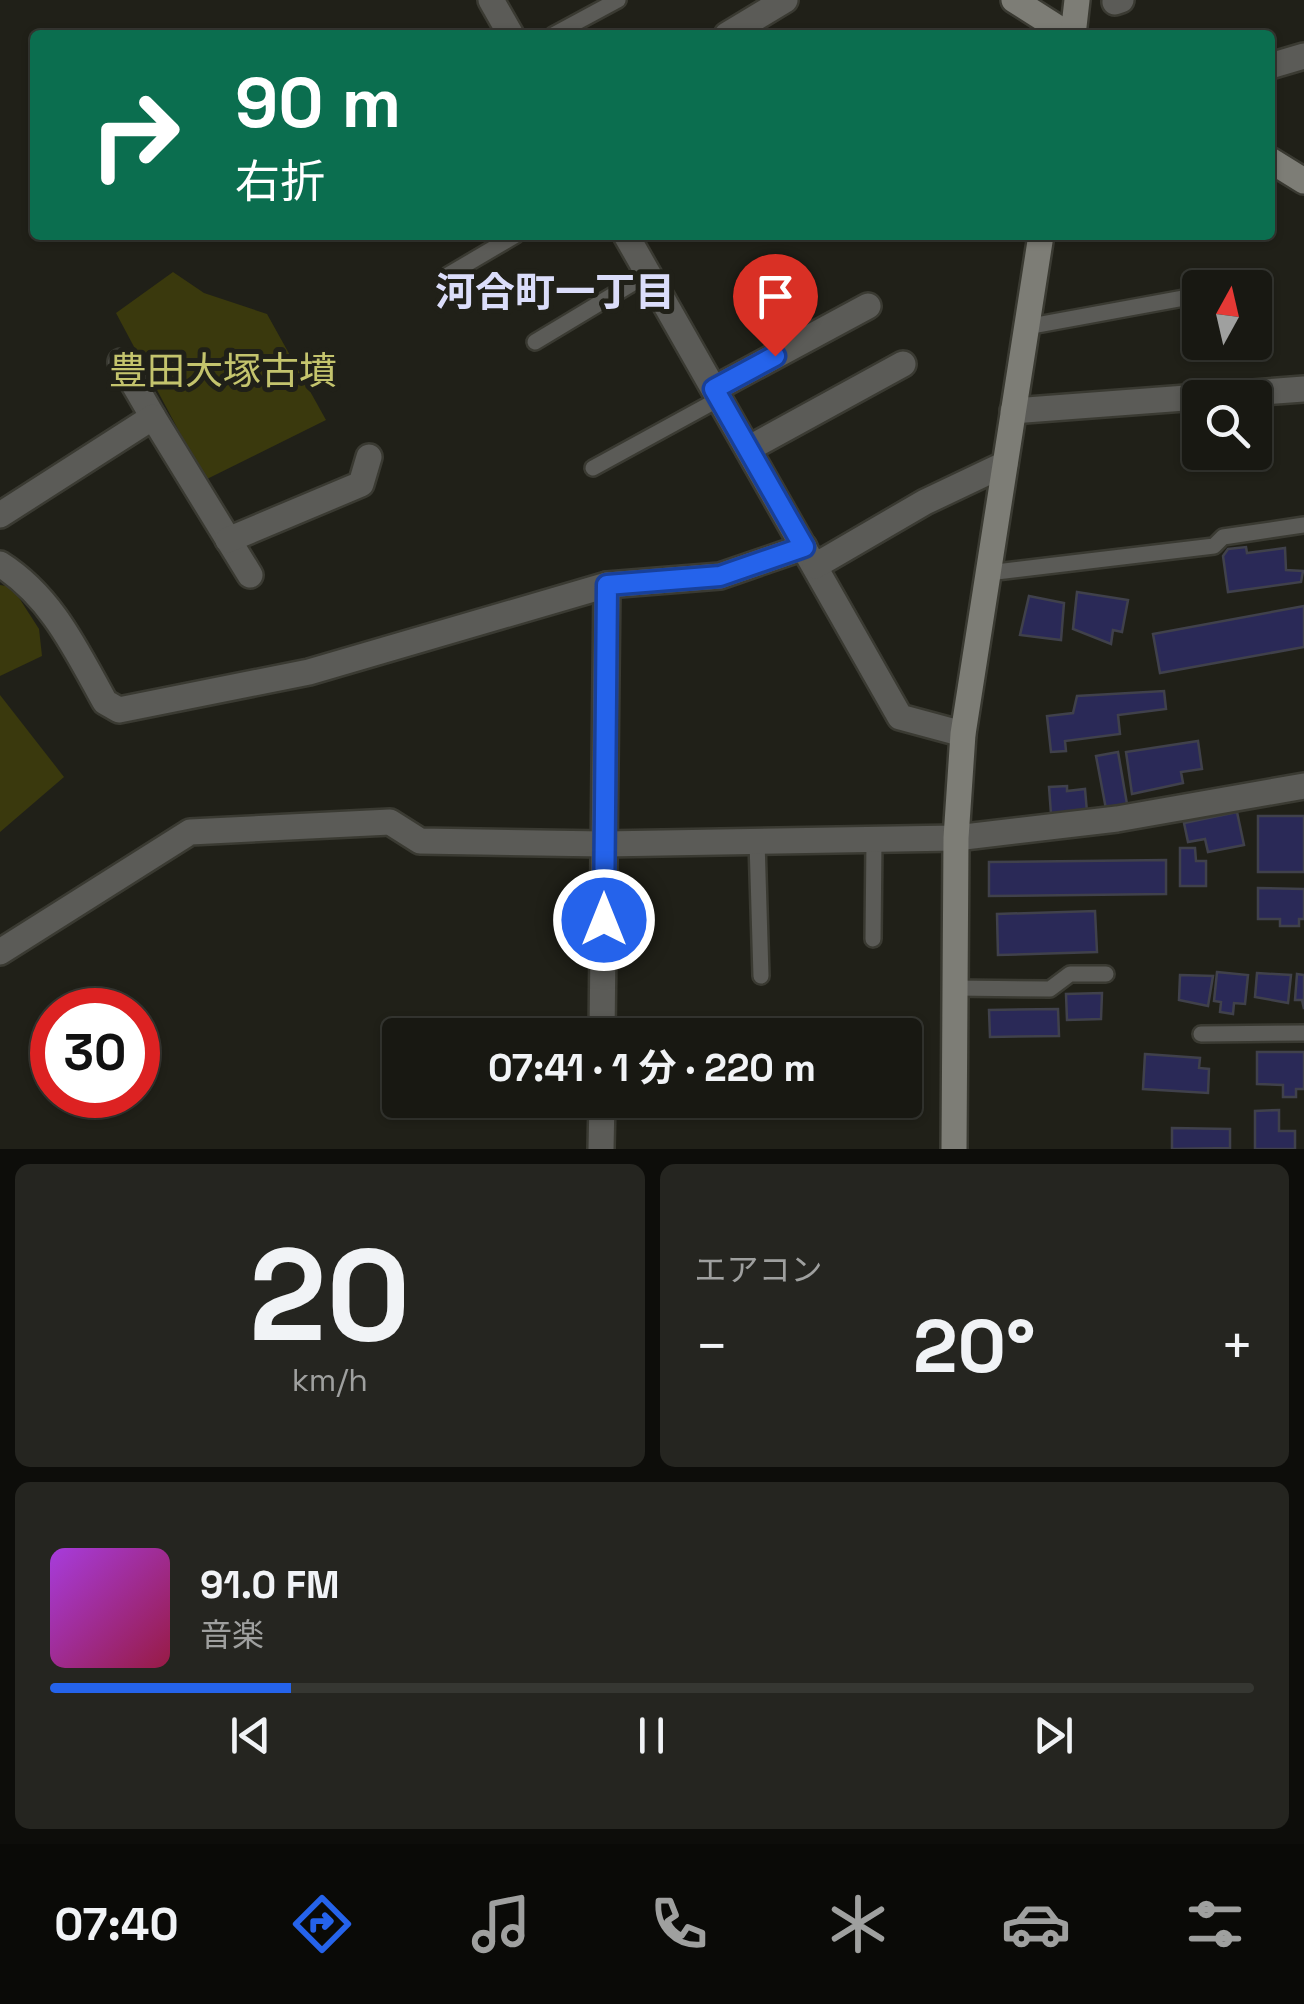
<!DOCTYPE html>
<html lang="ja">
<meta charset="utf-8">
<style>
body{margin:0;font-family:"Space Grotesk","Noto Sans JP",sans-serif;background:#252520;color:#f1f3f6;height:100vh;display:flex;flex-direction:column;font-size:38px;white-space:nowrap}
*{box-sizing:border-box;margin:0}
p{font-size:32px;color:#9fa09f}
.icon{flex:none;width:55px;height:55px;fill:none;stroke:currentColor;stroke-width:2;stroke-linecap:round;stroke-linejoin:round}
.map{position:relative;height:1149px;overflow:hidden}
.side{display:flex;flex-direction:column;gap:15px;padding:15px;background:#0d0d0a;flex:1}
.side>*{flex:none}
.top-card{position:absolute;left:30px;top:30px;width:1245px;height:210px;border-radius:10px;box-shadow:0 2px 8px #0004,0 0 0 2px #363732;background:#0b6e4f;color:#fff;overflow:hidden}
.needle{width:65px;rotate:8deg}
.controls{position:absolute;left:1182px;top:270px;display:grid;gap:20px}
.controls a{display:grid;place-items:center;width:90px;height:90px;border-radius:10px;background:#181812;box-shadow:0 2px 8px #0004,0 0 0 2px #363732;font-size:50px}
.speed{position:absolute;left:30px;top:988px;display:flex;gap:20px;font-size:50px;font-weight:700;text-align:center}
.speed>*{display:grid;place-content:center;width:130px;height:130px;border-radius:50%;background:#181812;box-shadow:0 2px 8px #0004,0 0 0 2px #363732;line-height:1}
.speed .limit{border:15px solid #d22;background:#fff;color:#111}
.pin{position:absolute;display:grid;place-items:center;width:85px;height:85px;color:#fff;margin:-102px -42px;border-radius:50% 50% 50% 0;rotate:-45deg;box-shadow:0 0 10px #0007}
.pin .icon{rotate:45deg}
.me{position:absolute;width:110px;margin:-55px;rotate:0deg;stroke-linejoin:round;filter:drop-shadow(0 0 8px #0008)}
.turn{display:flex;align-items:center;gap:35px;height:210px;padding:0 40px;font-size:45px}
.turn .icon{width:130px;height:130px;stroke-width:2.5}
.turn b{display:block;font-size:70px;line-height:85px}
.big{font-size:75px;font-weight:700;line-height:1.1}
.side .card{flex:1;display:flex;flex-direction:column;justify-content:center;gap:15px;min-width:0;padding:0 35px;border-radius:15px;background:#252520}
.side .dial{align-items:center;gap:0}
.dial b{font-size:130px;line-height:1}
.song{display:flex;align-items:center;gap:30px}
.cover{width:120px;height:120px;border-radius:15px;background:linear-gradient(135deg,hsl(280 70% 55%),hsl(340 70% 35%))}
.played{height:10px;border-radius:5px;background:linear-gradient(90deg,#2563eb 20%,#363732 20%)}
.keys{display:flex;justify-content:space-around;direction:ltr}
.heat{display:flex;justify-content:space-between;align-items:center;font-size:55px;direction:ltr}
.side .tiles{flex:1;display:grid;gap:15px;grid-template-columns:1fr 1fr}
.card:last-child{grid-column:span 2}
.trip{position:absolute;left:382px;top:1018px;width:540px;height:100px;border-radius:10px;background:#181812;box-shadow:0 2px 8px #0004,0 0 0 2px #363732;font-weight:700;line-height:100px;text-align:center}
.tab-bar{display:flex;height:160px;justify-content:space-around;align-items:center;background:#0a0a07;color:#9fa09f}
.tab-bar .icon{width:70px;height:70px}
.tab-bar .on{color:#2563eb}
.tab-bar b{font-size:45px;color:#f1f3f6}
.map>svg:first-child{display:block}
.green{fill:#3a390d}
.building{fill:#2a2957;stroke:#40414b;stroke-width:2.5}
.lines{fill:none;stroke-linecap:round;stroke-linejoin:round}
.lane-casing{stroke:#3a3a32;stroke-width:20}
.street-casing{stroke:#3a3a32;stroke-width:30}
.secondary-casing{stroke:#3a3a32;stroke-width:30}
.lane{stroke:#5b5b57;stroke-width:15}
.street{stroke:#5b5b57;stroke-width:25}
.secondary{stroke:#7d7d76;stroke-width:25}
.route-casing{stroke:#184099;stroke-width:25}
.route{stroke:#2563eb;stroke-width:18}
.labels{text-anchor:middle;stroke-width:10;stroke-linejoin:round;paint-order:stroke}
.park-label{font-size:38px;fill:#c4c46d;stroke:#202018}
.neighbourhood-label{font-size:40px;font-weight:bold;fill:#dbddfa;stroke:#202018}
</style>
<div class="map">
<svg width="1304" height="1149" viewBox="0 0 1304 1149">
<rect width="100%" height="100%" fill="#202018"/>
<g class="green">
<polygon points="173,272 204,293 267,314 326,420 205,480 116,313"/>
<polygon points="0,585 12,587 39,629 42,656 0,676"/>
<polygon points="0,695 64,777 0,832"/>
</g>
<g class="building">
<polygon points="1246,547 1247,553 1285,548 1286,570 1303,571 1301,582 1228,592 1223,556 1228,549"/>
<polygon points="1077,592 1128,600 1122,632 1113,630 1111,644 1073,629"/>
<polygon points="1029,596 1064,603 1061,640 1020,635"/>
<polygon points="1304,606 1304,647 1160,673 1153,634"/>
<polygon points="1164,691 1166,709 1118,715 1120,734 1065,741 1066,751 1051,752 1047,716 1073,713 1077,696"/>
<polygon points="1198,741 1202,769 1181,772 1183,783 1132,794 1126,752"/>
<polygon points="1118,752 1127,804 1106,809 1096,756"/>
<polygon points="1067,786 1067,791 1085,789 1087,812 1051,814 1049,787"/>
<polygon points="1237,812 1244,845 1208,852 1205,839 1188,842 1184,823"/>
<rect x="1258" y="816" width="46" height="56"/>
<polygon points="1180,848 1195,848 1196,861 1206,861 1206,886 1180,886"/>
<polygon points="1166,860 1166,894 989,896 989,862"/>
<polygon points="1258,888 1304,889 1304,919 1299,919 1299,926 1280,926 1280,919 1258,919"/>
<polygon points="1095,911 1097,952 998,955 997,914"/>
<polygon points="1217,972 1248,975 1245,1004 1234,1003 1233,1014 1220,1012 1221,1002 1214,1001"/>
<polygon points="1257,973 1291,975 1288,1003 1255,997"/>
<polygon points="1297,974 1304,975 1304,1009 1302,1000 1295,1000"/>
<polygon points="1180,975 1213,976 1208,1006 1179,1000"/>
<polygon points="1102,993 1101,1019 1067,1020 1066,994"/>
<polygon points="1058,1009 1059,1036 990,1037 989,1010"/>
<polygon points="1257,1052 1304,1052 1304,1089 1296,1089 1296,1097 1283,1097 1283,1085 1257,1084"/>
<polygon points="1145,1054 1200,1058 1199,1068 1209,1069 1208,1093 1143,1089"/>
<polygon points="1279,1110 1279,1131 1295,1131 1295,1149 1255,1149 1255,1111"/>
<polygon points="1172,1128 1230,1129 1230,1148 1172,1149"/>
</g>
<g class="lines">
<g class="lane-casing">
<g id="lane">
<polyline points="553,35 618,0"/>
<polyline points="448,275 516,235"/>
<polyline points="1026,327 1200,295"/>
<polyline points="535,342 648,274"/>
<polyline points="593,468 719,399"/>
<polyline points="988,573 1214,546 1223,537 1304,525"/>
<polyline points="757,841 761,976"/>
<polyline points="873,939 874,840"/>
<polyline points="954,988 1050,989 1070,974 1106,974"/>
<polyline points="1201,1034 1304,1033"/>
</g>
</g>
<g class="street-casing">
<g id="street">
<polyline points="491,0 511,35"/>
<polyline points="1115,2 1121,0"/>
<polyline points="727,35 785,0"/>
<polyline points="1270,66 1304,56"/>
<polyline points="626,235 900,717 963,734"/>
<polyline points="121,362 153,417"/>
<polyline points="714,389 868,306"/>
<polyline points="1013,411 1304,389"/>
<polyline points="748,449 903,364"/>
<polyline points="0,515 153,417 250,575"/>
<polyline points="228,540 361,484 369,457"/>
<path d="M0,564C52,597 76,650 105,702L119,710L309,672L607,585L720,576L804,547"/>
<polyline points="815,566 925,502 1005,464"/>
<polyline points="0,952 190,832 390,822 420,841 604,844 956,838 1117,819 1304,786"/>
<polyline points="602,1035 607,585"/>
<polyline points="601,1149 602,1100"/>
</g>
</g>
<g class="secondary-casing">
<g id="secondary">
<polyline points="1014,0 1069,35"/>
<polyline points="1073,35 1077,0"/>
<polyline points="1270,160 1304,181"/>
<polyline points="954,1149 956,838 963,734 1041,235"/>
</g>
</g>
<use href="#lane" class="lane"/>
<use href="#street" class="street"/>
<use href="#secondary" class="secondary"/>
</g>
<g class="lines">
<g class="route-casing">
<polyline id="route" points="604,920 607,585 720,576 804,547 714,389 775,356"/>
</g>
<use href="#route" class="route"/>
</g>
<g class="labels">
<g class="park-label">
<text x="223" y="384">豊田大塚古墳</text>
</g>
<g class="neighbourhood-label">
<text x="555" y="306">河合町一丁目</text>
</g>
</g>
</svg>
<div class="controls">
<a><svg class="needle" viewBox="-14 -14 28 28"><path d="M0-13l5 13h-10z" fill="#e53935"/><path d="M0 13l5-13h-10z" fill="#9fa09f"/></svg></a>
<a><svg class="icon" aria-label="search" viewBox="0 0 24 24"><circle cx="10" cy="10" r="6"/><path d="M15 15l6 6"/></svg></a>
</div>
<div class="speed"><div class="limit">30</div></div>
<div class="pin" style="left:775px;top:356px;background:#d93025"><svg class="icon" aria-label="arrive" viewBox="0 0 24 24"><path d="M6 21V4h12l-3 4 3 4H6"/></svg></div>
<svg class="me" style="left:604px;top:920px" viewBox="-20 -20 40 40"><circle r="17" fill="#2563eb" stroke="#fff" stroke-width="3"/><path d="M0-11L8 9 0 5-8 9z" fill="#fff"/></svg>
<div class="trip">07:41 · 1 分 · 220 m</div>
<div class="top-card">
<div class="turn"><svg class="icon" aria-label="right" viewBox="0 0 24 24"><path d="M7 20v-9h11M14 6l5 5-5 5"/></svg><div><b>90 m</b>右折</div></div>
</div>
</div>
<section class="side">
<div class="tiles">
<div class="card dial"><b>20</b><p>km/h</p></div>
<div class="card"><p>エアコン</p>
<div class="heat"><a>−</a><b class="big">20°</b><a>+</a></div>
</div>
<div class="card">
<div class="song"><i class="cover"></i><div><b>91.0 FM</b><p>音楽</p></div></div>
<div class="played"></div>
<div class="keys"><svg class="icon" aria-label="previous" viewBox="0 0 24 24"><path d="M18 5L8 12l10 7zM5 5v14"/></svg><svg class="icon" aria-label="pause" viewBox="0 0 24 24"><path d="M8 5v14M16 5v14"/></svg><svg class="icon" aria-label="next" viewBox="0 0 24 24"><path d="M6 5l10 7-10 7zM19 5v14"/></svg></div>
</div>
</div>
</section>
<nav class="tab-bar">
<b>07:40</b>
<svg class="icon on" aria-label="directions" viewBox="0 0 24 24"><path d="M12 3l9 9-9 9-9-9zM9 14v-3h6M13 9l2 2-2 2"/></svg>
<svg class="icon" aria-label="music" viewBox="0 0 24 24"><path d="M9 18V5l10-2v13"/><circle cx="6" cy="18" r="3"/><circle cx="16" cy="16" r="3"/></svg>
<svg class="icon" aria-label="phone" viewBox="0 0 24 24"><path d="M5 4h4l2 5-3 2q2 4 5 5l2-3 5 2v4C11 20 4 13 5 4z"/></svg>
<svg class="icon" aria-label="climate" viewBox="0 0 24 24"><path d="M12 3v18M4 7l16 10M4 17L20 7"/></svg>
<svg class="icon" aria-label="car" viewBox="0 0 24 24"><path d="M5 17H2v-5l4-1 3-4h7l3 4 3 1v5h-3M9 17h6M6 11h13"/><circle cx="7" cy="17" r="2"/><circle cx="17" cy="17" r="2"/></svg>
<svg class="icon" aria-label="filters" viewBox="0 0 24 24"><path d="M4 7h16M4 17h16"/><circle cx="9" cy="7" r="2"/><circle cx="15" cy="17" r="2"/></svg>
</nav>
